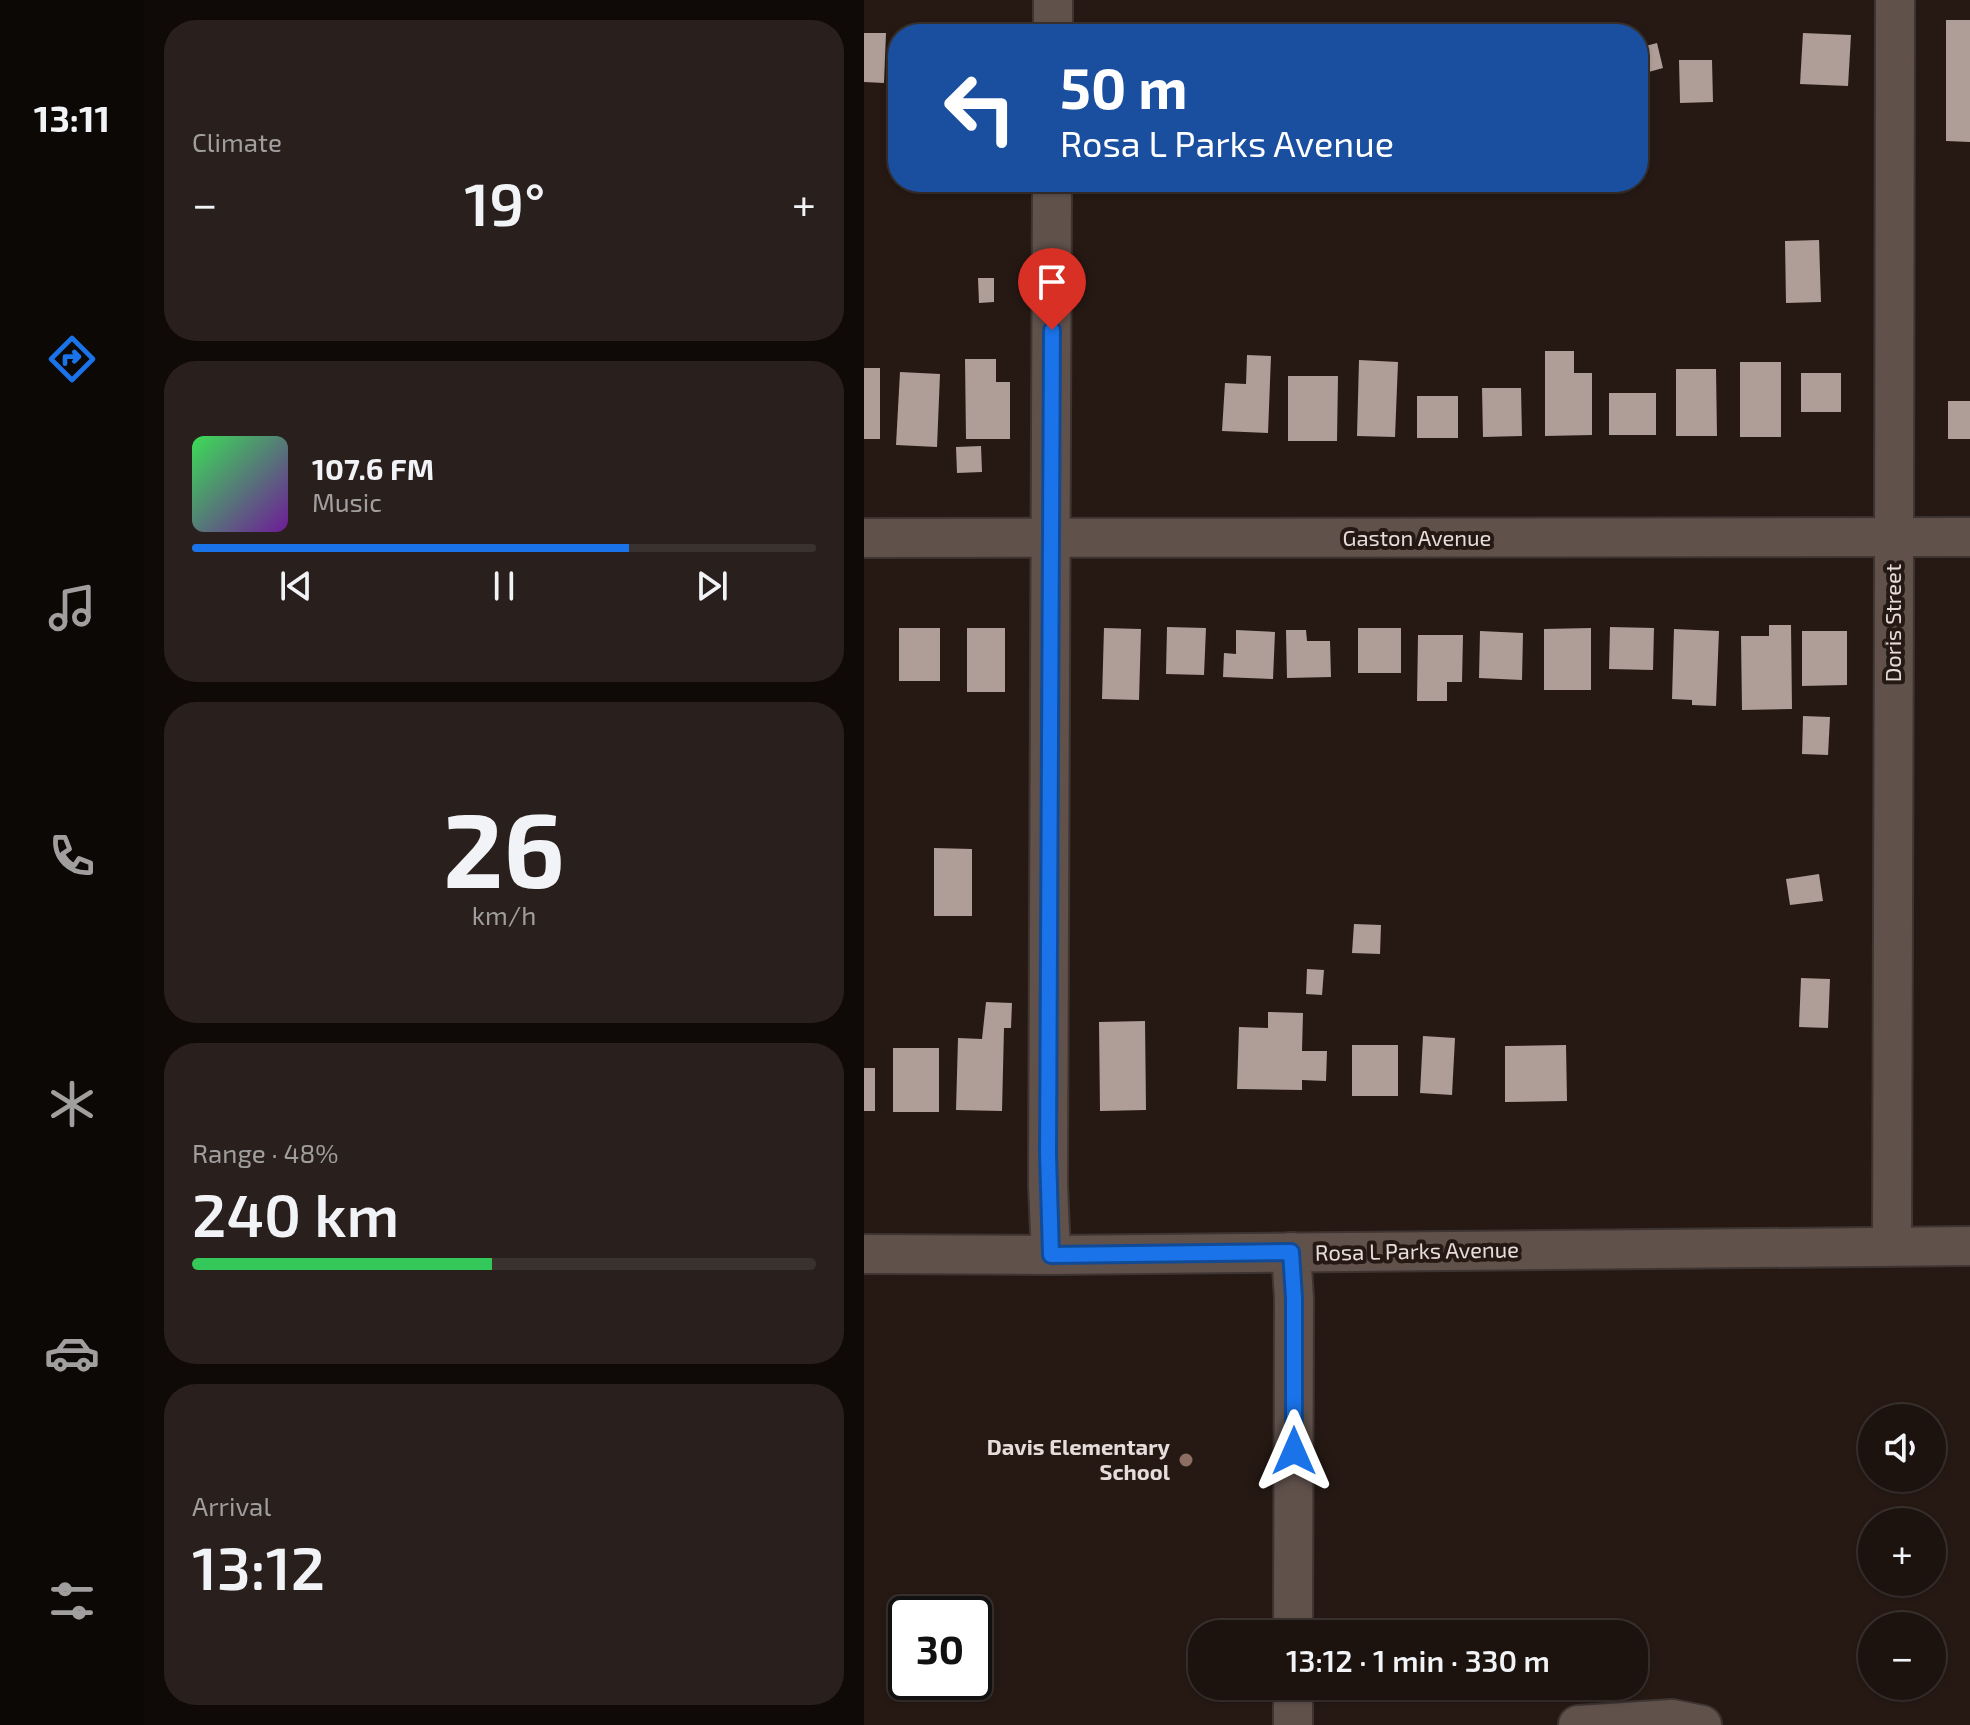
<!DOCTYPE html>
<meta charset="utf-8">
<style>
body{margin:0;font-family:"Exo 2",sans-serif;background:#29201d;color:#f1f3f6;height:100vh;display:flex;flex-direction:column;font-size:30px;white-space:nowrap}
*{box-sizing:border-box;margin:0}
p{font-size:26px;color:#a09e9e}
.icon{flex:none;width:44px;height:44px;fill:none;stroke:currentColor;stroke-width:2;stroke-linecap:round;stroke-linejoin:round}
.map{position:relative;flex:1;overflow:hidden}
.side{display:flex;flex-direction:column;gap:20px;padding:20px;background:#0f0a08;width:720px}
.side>*{flex:none}
.guide{position:absolute;left:24px;top:24px;width:760px;height:168px;border-radius:32px;box-shadow:0 2px 6px #0004,0 0 0 2px #3a322f;background:#1a4fa0;color:#fff;overflow:hidden}
.controls{position:absolute;left:994px;top:1404px;display:grid;gap:16px}
.controls a{display:grid;place-items:center;width:88px;height:88px;border-radius:50%;background:#1c130f;box-shadow:0 2px 6px #0004,0 0 0 2px #3a322f;font-size:40px}
.speed{position:absolute;left:24px;top:1596px;display:flex;gap:16px;font-size:40px;font-weight:700;text-align:center}
.speed>*{display:grid;place-content:center;width:104px;height:104px;border-radius:50%;background:#1c130f;box-shadow:0 2px 6px #0004,0 0 0 2px #3a322f;line-height:1}
.speed .limit{border:4px solid #111;border-radius:12px;background:#fff;color:#111}
.pin{position:absolute;display:grid;place-items:center;width:68px;height:68px;color:#fff;margin:-82px -34px;border-radius:50% 50% 50% 0;rotate:-45deg;box-shadow:0 0 8px #0007}
.pin .icon{rotate:45deg}
.me{position:absolute;width:88px;margin:-44px;rotate:0deg;stroke-linejoin:round;filter:drop-shadow(0 0 6px #0008)}
.turn{display:flex;align-items:center;gap:28px;height:168px;padding:0 40px;font-size:36px}
.turn .icon{width:104px;height:104px;stroke-width:2.5}
.turn b{display:block;font-size:56px;line-height:68px}
.big{font-size:60px;font-weight:600;line-height:1.1}
.side .tile{flex:1;display:flex;flex-direction:column;justify-content:center;gap:12px;min-width:0;padding:0 28px;border-radius:32px;background:#29201d}
.side .dial{align-items:center;gap:0}
.dial b{font-size:104px;line-height:1}
.song{display:flex;align-items:center;gap:24px}
.cover{width:96px;height:96px;border-radius:12px;background:linear-gradient(135deg,hsl(130 70% 55%),hsl(280 70% 35%))}
.played{height:8px;border-radius:4px;background:linear-gradient(90deg,#1a73e8 70%,#3a322f 70%)}
.keys{display:flex;justify-content:space-around;direction:ltr}
.heat{display:flex;justify-content:space-between;align-items:center;font-size:44px;direction:ltr}
.charge{height:12px;border-radius:6px;background:linear-gradient(90deg,#34c759 48%,#3a322f 0)}
.trip{position:absolute;left:324px;top:1620px;width:460px;height:80px;border-radius:32px;background:#1c130f;box-shadow:0 2px 6px #0004,0 0 0 2px #3a322f;font-weight:600;line-height:80px;text-align:center}
main{display:flex;flex:1;min-height:0}
.menu{display:flex;flex-direction:column;width:144px;justify-content:space-around;align-items:center;background:#0b0806;color:#a09e9e}
.menu .icon{width:56px;height:56px}
.menu .active{color:#1a73e8}
.menu b{font-size:36px;color:#f1f3f6}
.map>svg:first-child{display:block}
.building{fill:#af9e97}
.lines{fill:none;stroke-linecap:round;stroke-linejoin:round}
.minor-casing{stroke:#3e3431;stroke-width:42}
.minor{stroke:#60514b;stroke-width:38}
.route-casing{stroke:#114b97;stroke-width:20}
.route{stroke:#1a73e8;stroke-width:14}
.education-dot{fill:#8d6e63;stroke:#261914;stroke-width:3}
.labels{text-anchor:middle;stroke-width:8;stroke-linejoin:round;paint-order:stroke}
.street-label{font-size:22px;fill:#e6dcd9;stroke:#261914}
.poi-label{font-size:22px;font-weight:bold;fill:#e6dcd9;stroke:#261914;text-anchor:end}
</style>
<main>
<nav class="menu">
<b>13:11</b>
<svg class="icon active" aria-label="directions" viewBox="0 0 24 24"><path d="M12 3l9 9-9 9-9-9zM9 14v-3h6M13 9l2 2-2 2"/></svg>
<svg class="icon" aria-label="music" viewBox="0 0 24 24"><path d="M9 18V5l10-2v13"/><circle cx="6" cy="18" r="3"/><circle cx="16" cy="16" r="3"/></svg>
<svg class="icon" aria-label="phone" viewBox="0 0 24 24"><path d="M5 4h4l2 5-3 2q2 4 5 5l2-3 5 2v4C11 20 4 13 5 4z"/></svg>
<svg class="icon" aria-label="climate" viewBox="0 0 24 24"><path d="M12 3v18M4 7l16 10M4 17L20 7"/></svg>
<svg class="icon" aria-label="car" viewBox="0 0 24 24"><path d="M5 17H2v-5l4-1 3-4h7l3 4 3 1v5h-3M9 17h6M6 11h13"/><circle cx="7" cy="17" r="2"/><circle cx="17" cy="17" r="2"/></svg>
<svg class="icon" aria-label="filters" viewBox="0 0 24 24"><path d="M4 7h16M4 17h16"/><circle cx="9" cy="7" r="2"/><circle cx="15" cy="17" r="2"/></svg>
</nav>
<section class="side">
<div class="tile"><p>Climate</p>
<div class="heat"><a>−</a><b class="big">19°</b><a>+</a></div>
</div>
<div class="tile">
<div class="song"><i class="cover"></i><div><b>107.6 FM</b><p>Music</p></div></div>
<div class="played"></div>
<div class="keys"><svg class="icon" aria-label="previous" viewBox="0 0 24 24"><path d="M18 5L8 12l10 7zM5 5v14"/></svg><svg class="icon" aria-label="pause" viewBox="0 0 24 24"><path d="M8 5v14M16 5v14"/></svg><svg class="icon" aria-label="next" viewBox="0 0 24 24"><path d="M6 5l10 7-10 7zM19 5v14"/></svg></div>
</div>
<div class="tile dial"><b>26</b><p>km/h</p></div>
<div class="tile"><p>Range · 48%</p><b class="big">240 km</b><div class="charge"></div></div>
<div class="tile"><p>Arrival</p><b class="big">13:12</b></div>
</section>
<div class="map">
<svg width="1106" height="1725" viewBox="0 0 1106 1725">
<rect width="100%" height="100%" fill="#261914"/>
<g class="building">
<polygon points="1082,20 1106,20 1106,142 1082,141"/>
<polygon points="375,28 432,31 432,34 374,34"/>
<polygon points="120,29 146,30 146,34 120,34"/>
<polygon points="0,33 22,33 20,83 0,82"/>
<polygon points="939,33 987,35 984,86 936,84"/>
<polygon points="793,43 799,68 774,75 774,48"/>
<polygon points="815,60 848,60 849,102 816,103"/>
<polygon points="955,240 957,302 922,303 921,241"/>
<polygon points="114,278 130,278 130,302 115,303"/>
<polygon points="681,351 710,351 710,373 728,373 728,435 681,436"/>
<polygon points="383,355 407,356 404,433 358,431 361,383 382,384"/>
<polygon points="101,359 132,359 132,382 146,382 146,439 102,439"/>
<polygon points="495,360 534,362 531,437 493,436"/>
<rect x="876" y="362" width="41" height="75"/>
<rect x="0" y="368" width="16" height="71"/>
<polygon points="812,369 852,369 853,436 812,436"/>
<polygon points="36,372 76,374 73,447 32,445"/>
<rect x="937" y="373" width="40" height="39"/>
<polygon points="424,376 474,376 473,441 424,441"/>
<polygon points="618,388 657,388 658,436 619,437"/>
<rect x="745" y="393" width="47" height="42"/>
<rect x="553" y="396" width="41" height="42"/>
<rect x="1084" y="401" width="22" height="38"/>
<polygon points="117,446 118,472 93,473 92,447"/>
<polygon points="905,625 927,625 928,709 878,710 877,636 905,636"/>
<polygon points="303,627 342,628 340,675 302,674"/>
<polygon points="746,627 790,628 789,670 745,669"/>
<rect x="35" y="628" width="41" height="53"/>
<rect x="103" y="628" width="38" height="64"/>
<polygon points="240,628 277,629 275,700 238,699"/>
<rect x="494" y="628" width="43" height="45"/>
<polygon points="727,628 727,690 680,690 680,629"/>
<polygon points="810,629 855,631 852,706 828,705 828,700 808,699"/>
<polygon points="372,630 411,632 409,679 359,677 360,653 372,654"/>
<polygon points="422,630 442,630 443,641 466,641 467,677 423,678"/>
<polygon points="616,631 659,633 658,680 615,678"/>
<polygon points="938,631 983,631 983,685 938,686"/>
<polygon points="554,635 599,635 598,682 583,682 583,701 553,701"/>
<polygon points="939,716 966,717 964,755 938,754"/>
<polygon points="70,848 108,849 108,916 70,916"/>
<polygon points="955,874 959,901 926,905 922,879"/>
<polygon points="490,924 517,925 516,954 488,953"/>
<polygon points="443,969 460,970 458,995 442,994"/>
<polygon points="937,978 966,979 964,1028 935,1027"/>
<polygon points="122,1002 148,1003 147,1028 140,1028 138,1111 92,1110 94,1038 118,1039"/>
<polygon points="404,1012 439,1013 438,1051 463,1051 462,1081 438,1080 438,1090 373,1089 375,1027 404,1028"/>
<polygon points="281,1021 282,1110 236,1111 235,1022"/>
<polygon points="559,1036 591,1038 588,1095 556,1093"/>
<rect x="488" y="1045" width="46" height="51"/>
<polygon points="702,1045 703,1101 641,1102 641,1046"/>
<rect x="29" y="1048" width="46" height="64"/>
<rect x="0" y="1068" width="11" height="43"/>
</g>
<g class="lines">
<g class="minor-casing">
<g id="minor">
<polyline points="189,34 189,0"/>
<polyline points="0,538 1106,537"/>
<path d="M1028,1246C1027,831 1033,415 1031,0"/>
<polyline points="427,1252 430,1298 429,1634"/>
<polyline points="0,1254 187,1255 1106,1246"/>
<polyline points="187,1255 184,1185 188,182"/>
<polyline points="429,1725 429,1686"/>
<polyline points="714,1725 808,1719 838,1725"/>
</g>
</g>
<use href="#minor" class="minor"/>
</g>
<g class="lines">
<g class="route-casing">
<polyline id="route" points="188,330 184,1154 187,1255 427,1252 430,1298 430,1451"/>
</g>
<use href="#route" class="route"/>
</g>
<circle class="education-dot" cx="322" cy="1460" r="8"/>
<g class="labels">
<g class="street-label">
<text x="553" y="546">Gaston Avenue</text>
<text transform="translate(1029 623) rotate(-90)" y="8">Doris Street</text>
<text transform="translate(553 1251) rotate(-1)" y="8">Rosa L Parks Avenue</text>
</g>
<g class="poi-label">
<text x="306" y="1455">Davis Elementary<tspan x="306" dy="25">School</tspan></text>
</g>
</g>
</svg>
<div class="controls">
<a><svg class="icon" aria-label="sound" viewBox="0 0 24 24"><path d="M4 9h4l5-4v14l-5-4H4zM17 9q2 3 0 6"/></svg></a>
<a>+</a>
<a>−</a>
</div>
<div class="speed"><div class="limit">30</div></div>
<div class="pin" style="left:188px;top:330px;background:#d93025"><svg class="icon" aria-label="arrive" viewBox="0 0 24 24"><path d="M6 21V4h12l-3 4 3 4H6"/></svg></div>
<svg class="me" style="left:430px;top:1451px" viewBox="-20 -20 40 40"><path d="M0-17L14 15 0 8-14 15z" fill="#1a73e8" stroke="#fff" stroke-width="4"/></svg>
<div class="trip">13:12 · 1 min · 330 m</div>
<div class="guide">
<div class="turn"><svg class="icon" aria-label="left" viewBox="0 0 24 24"><path d="M17 20v-9H6M10 6l-5 5 5 5"/></svg><div><b>50 m</b>Rosa L Parks Avenue</div></div>
</div>
</div>
</main>
